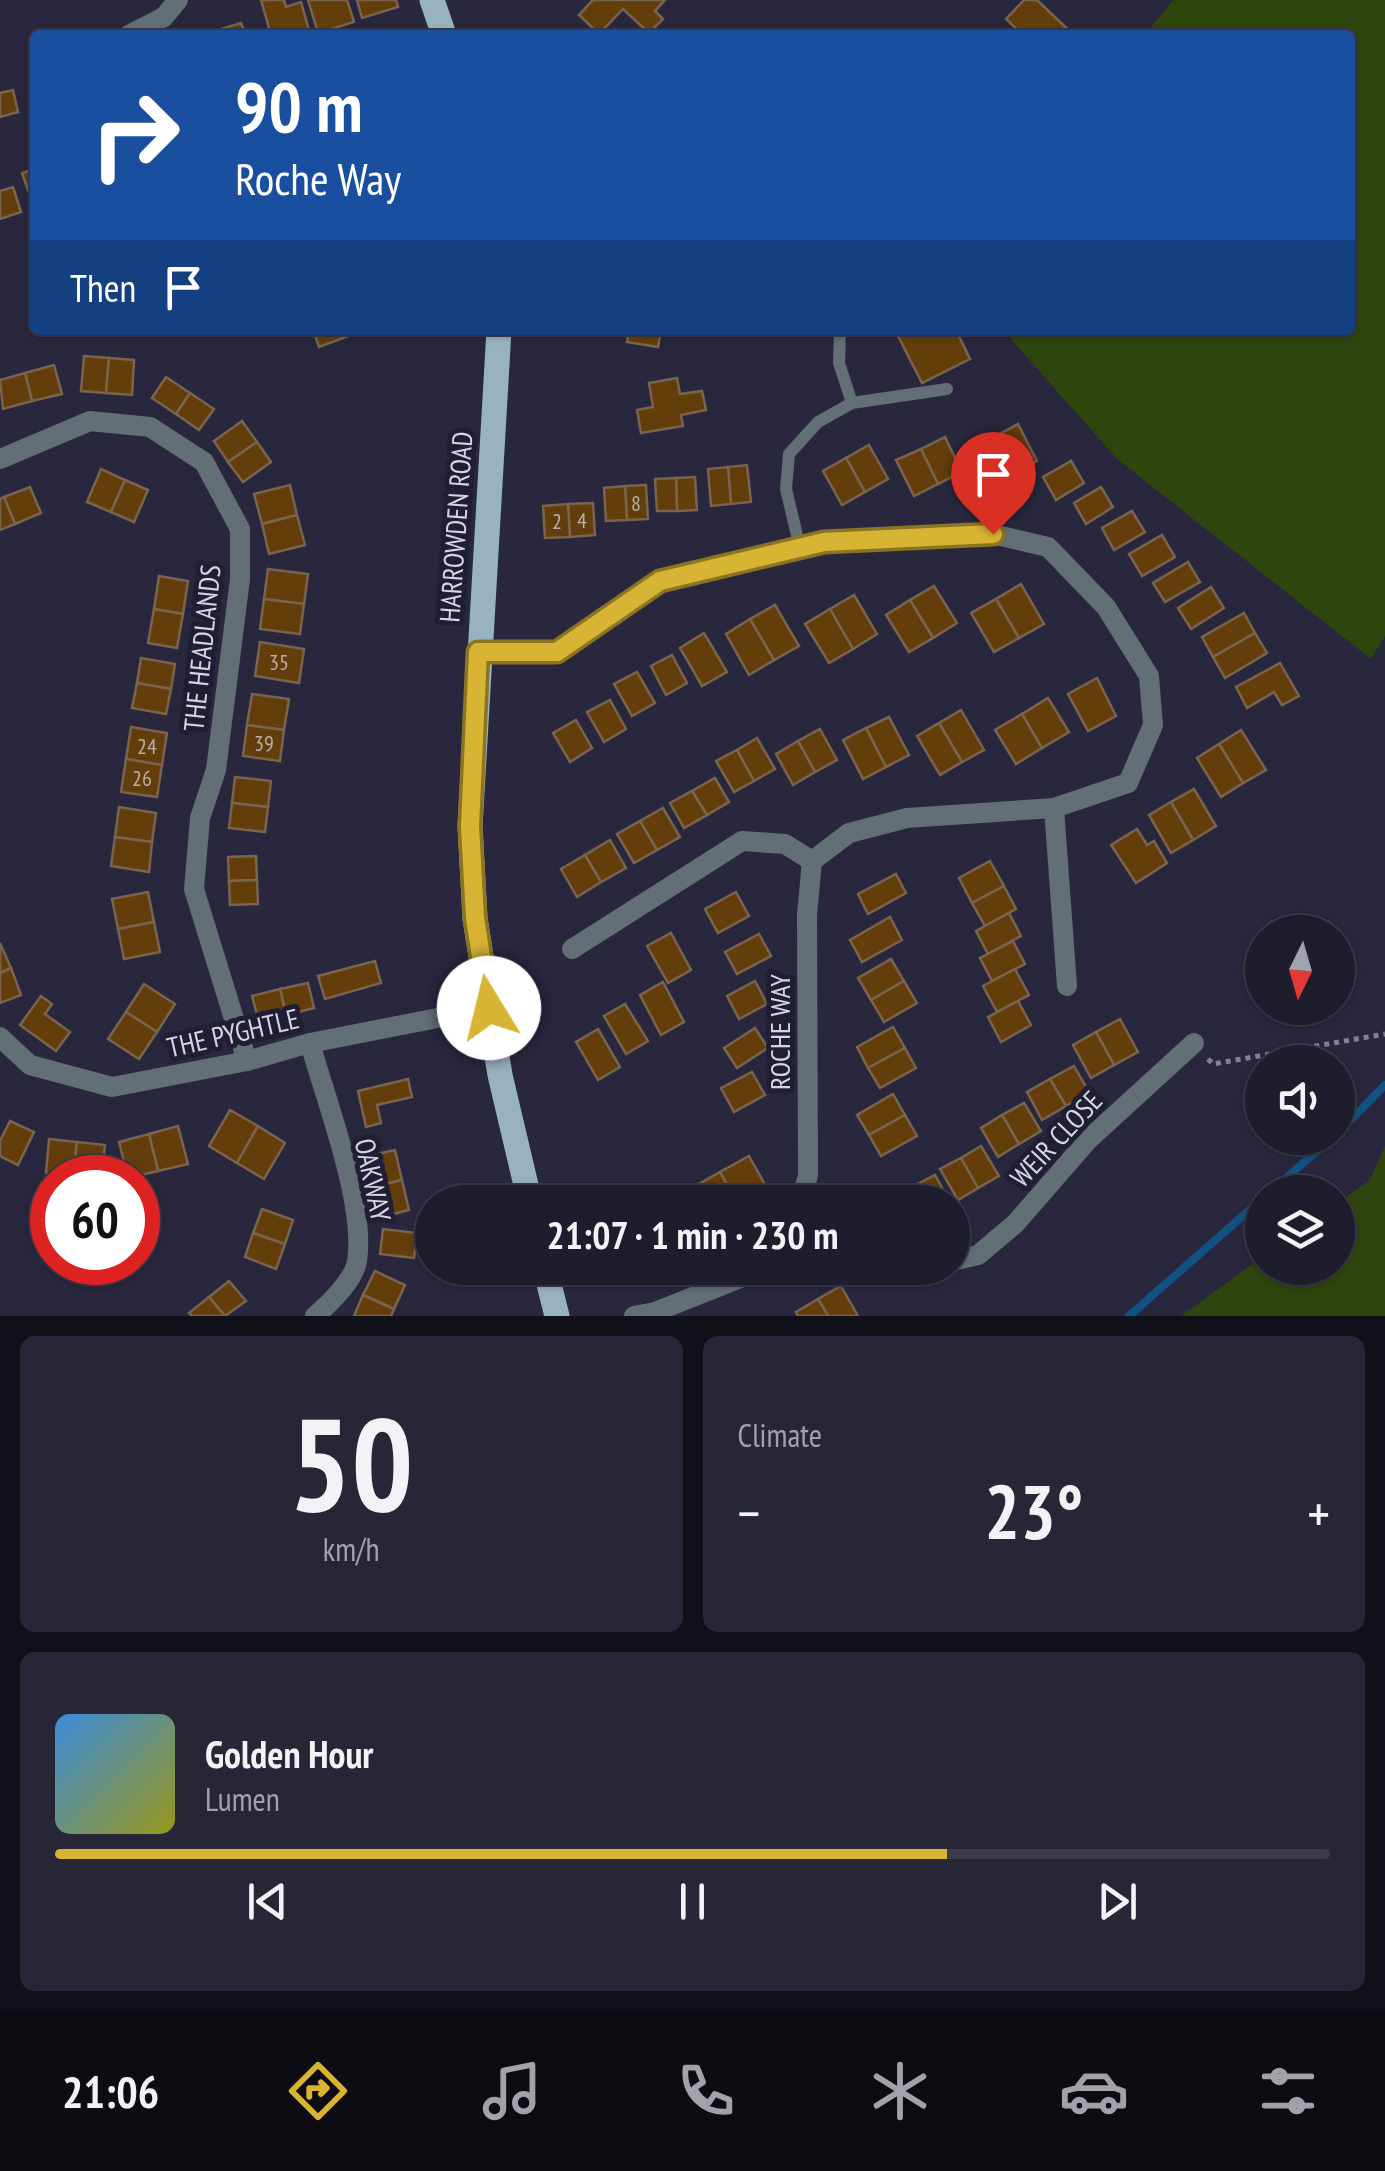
<!DOCTYPE html>
<meta charset="utf-8">
<style>
body{margin:0;font-family:"PT Sans Narrow",sans-serif;background:#262636;color:#f1f3f6;height:100vh;display:flex;flex-direction:column;font-size:38px;white-space:nowrap}
*{box-sizing:border-box;margin:0}
p{font-size:32px;color:#a1a2aa}
.icon{flex:none;width:55px;height:55px;fill:none;stroke:currentColor;stroke-width:2;stroke-linecap:round;stroke-linejoin:round}
.map{position:relative;height:1316px;overflow:hidden}
.drawer{display:flex;flex-direction:column;gap:20px;padding:20px;background:#101019;flex:1}
.drawer>*{flex:none}
.guide{position:absolute;left:30px;top:30px;width:1325px;height:305px;border-radius:10px;box-shadow:0 2px 8px #0004,0 0 0 2px #3c3b4a;background:#1a4fa0;color:#fff;overflow:hidden}
.needle{width:65px;rotate:185deg}
.controls{position:absolute;left:1245px;top:915px;display:grid;gap:20px}
.controls a{display:grid;place-items:center;width:110px;height:110px;border-radius:50%;background:#1e1d2e;box-shadow:0 2px 8px #0004,0 0 0 2px #3c3b4a;font-size:50px}
.speed{position:absolute;left:30px;top:1155px;display:flex;gap:20px;font-size:50px;font-weight:700;text-align:center}
.speed>*{display:grid;place-content:center;width:130px;height:130px;border-radius:50%;background:#1e1d2e;box-shadow:0 2px 8px #0004,0 0 0 2px #3c3b4a;line-height:1}
.speed .limit{border:15px solid #d22;background:#fff;color:#111}
.pin{position:absolute;display:grid;place-items:center;width:85px;height:85px;color:#fff;margin:-102px -42px;border-radius:50% 50% 50% 0;rotate:-45deg;box-shadow:0 0 10px #0007}
.pin .icon{rotate:45deg}
.me{position:absolute;width:110px;margin:-55px;rotate:351deg;stroke-linejoin:round;filter:drop-shadow(0 0 8px #0008)}
.turn{display:flex;align-items:center;gap:35px;height:210px;padding:0 40px;font-size:45px}
.turn .icon{width:130px;height:130px;stroke-width:2.5}
.turn b{display:block;font-size:70px;line-height:85px}
.then{display:flex;align-items:center;height:95px;padding:0 40px;background:#0003;gap:20px;font-size:38px}
.big{font-size:75px;font-weight:800;line-height:1.1}
.drawer .tile{flex:1;display:flex;flex-direction:column;justify-content:center;gap:15px;min-width:0;padding:0 35px;border-radius:15px;background:#262636}
.drawer .dial{align-items:center;gap:0}
.dial b{font-size:130px;line-height:1}
.song{display:flex;align-items:center;gap:30px}
.cover{width:120px;height:120px;border-radius:15px;background:linear-gradient(135deg,hsl(210 70% 55%),hsl(60 70% 35%))}
.played{height:10px;border-radius:5px;background:linear-gradient(90deg,#d8b434 70%,#3c3b4a 70%)}
.keys{display:flex;justify-content:space-around;direction:ltr}
.heat{display:flex;justify-content:space-between;align-items:center;font-size:55px;direction:ltr}
.drawer .tiles{flex:1;display:grid;gap:20px;grid-template-columns:1fr 1fr}
.tile:last-child{grid-column:span 2}
.trip{position:absolute;left:415px;top:1185px;width:555px;height:100px;border-radius:50px;background:#1e1d2e;box-shadow:0 2px 8px #0004,0 0 0 2px #3c3b4a;font-weight:800;line-height:100px;text-align:center}
.dock{display:flex;height:160px;justify-content:space-around;align-items:center;background:#0c0c12;color:#a1a2aa}
.dock .icon{width:70px;height:70px}
.dock .current{color:#d8b434}
.dock b{font-size:45px;color:#f1f3f6}
.map>svg:first-child{display:block}
.green{fill:#2f450e}
.lines{fill:none;stroke-linecap:round;stroke-linejoin:round}
.stream{stroke:#125283;stroke-width:8}
.building{fill:#643e0a;stroke:#79644f;stroke-width:2.5}
.path{stroke:#838396;stroke-width:5;stroke-dasharray:5 5;stroke-linecap:butt}
.service{stroke:#626f75;stroke-width:12}
.minor{stroke:#626f75;stroke-width:20}
.primary{stroke:#98b3c0;stroke-width:25}
.route-casing{stroke:#8c7522;stroke-width:25}
.route{stroke:#d8b434;stroke-width:18}
.labels{text-anchor:middle;stroke-width:10;stroke-linejoin:round;paint-order:stroke}
.number-label{font-size:22px;fill:#b9afae}
.street-label{font-size:28px;fill:#d5d5e4;stroke:#1f1e34}
</style>
<div class="map">
<svg width="1385" height="1316" viewBox="0 0 1385 1316">
<rect width="100%" height="100%" fill="#28273e"/>
<g class="green">
<polygon points="1173,0 1385,0 1385,636 1371,659 1117,459 1003,330 1350,330 1350,35 1145,35"/>
<polygon points="1385,1146 1385,1316 1181,1316 1262,1257 1262,1268 1338,1268 1338,1203 1370,1180"/>
</g>
<g class="lines">
<g class="stream">
<polyline points="1338,1133 1385,1085"/>
<polyline points="1270,1192 1332,1138"/>
<polyline points="1129,1316 1262,1199"/>
</g>
</g>
<g class="building">
<polygon points="261,0 284,0 286,7 301,2 310,34 271,35"/>
<polygon points="308,0 347,0 354,22 318,33"/>
<polygon points="357,0 396,0 398,7 362,18"/>
<polygon points="593,0 665,0 655,11 663,19 649,33 623,9 599,34 579,15"/>
<polygon points="1024,0 1037,0 1074,35 1023,35 1006,19"/>
<polygon points="241,23 246,35 223,35 221,29"/>
<polygon points="13,90 18,112 0,117 0,93"/>
<polygon points="35,169 35,210 22,173"/>
<polygon points="13,187 21,212 0,219 0,191"/>
<polygon points="313,330 356,330 357,333 319,347"/>
<polygon points="629,330 661,330 658,347 627,342"/>
<polygon points="895,330 956,330 970,359 922,383"/>
<polygon points="84,356 109,358 106,393 81,391"/>
<polygon points="109,358 134,360 132,395 106,393"/>
<polygon points="54,365 62,394 32,401 25,373"/>
<polygon points="25,373 32,401 3,409 0,380"/>
<polygon points="166,377 190,393 176,414 152,398"/>
<polygon points="677,378 680,394 702,391 706,410 681,415 683,426 641,433 637,410 653,407 649,383"/>
<polygon points="190,393 214,409 199,430 176,414"/>
<polygon points="242,421 257,442 228,462 214,441"/>
<polygon points="1018,424 1037,461 1013,473 994,437"/>
<polygon points="945,437 962,472 938,484 921,449"/>
<polygon points="994,437 1013,473 989,486 969,449"/>
<polygon points="257,442 271,462 243,482 228,462"/>
<polygon points="869,445 888,479 865,492 846,458"/>
<polygon points="921,449 938,484 914,496 896,460"/>
<polygon points="846,458 865,492 842,505 823,471"/>
<polygon points="1071,461 1084,483 1056,500 1043,477"/>
<polygon points="747,465 751,502 731,504 728,467"/>
<polygon points="728,467 731,504 711,506 708,469"/>
<polygon points="101,469 125,480 111,512 87,502"/>
<polygon points="695,477 697,510 677,511 676,478"/>
<polygon points="676,478 677,511 657,511 655,479"/>
<polygon points="125,480 148,490 134,522 111,512"/>
<polygon points="290,485 297,515 262,524 254,494"/>
<polygon points="646,485 648,519 627,520 625,486"/>
<polygon points="625,486 627,520 606,521 604,488"/>
<polygon points="30,487 41,513 15,524 4,497"/>
<polygon points="1101,487 1113,507 1086,524 1074,503"/>
<polygon points="4,497 15,524 0,530 0,499"/>
<polygon points="593,503 595,535 570,537 568,504"/>
<polygon points="568,504 570,537 545,538 543,506"/>
<polygon points="1132,511 1145,532 1114,550 1102,528"/>
<polygon points="297,515 305,545 269,554 262,524"/>
<polygon points="1162,535 1175,557 1142,576 1129,554"/>
<polygon points="1188,562 1200,582 1165,602 1153,583"/>
<polygon points="268,569 308,574 304,604 264,599"/>
<polygon points="159,576 188,581 183,614 154,609"/>
<polygon points="1021,584 1044,624 1019,638 996,599"/>
<polygon points="934,586 957,623 933,638 910,600"/>
<polygon points="1211,587 1224,608 1191,629 1178,608"/>
<polygon points="854,595 877,634 853,649 830,609"/>
<polygon points="264,599 304,604 300,634 260,629"/>
<polygon points="996,599 1019,638 994,652 971,613"/>
<polygon points="910,600 933,638 909,652 886,615"/>
<polygon points="775,605 799,646 774,660 750,619"/>
<polygon points="154,609 183,614 177,648 148,643"/>
<polygon points="830,609 853,649 829,663 805,624"/>
<polygon points="1244,613 1255,633 1213,657 1202,637"/>
<polygon points="750,619 774,660 749,675 726,634"/>
<polygon points="704,633 727,672 702,686 680,648"/>
<polygon points="1255,633 1267,653 1225,678 1213,657"/>
<polygon points="260,642 304,649 299,683 255,676"/>
<polygon points="672,655 687,683 666,695 651,666"/>
<polygon points="141,658 175,664 171,689 137,683"/>
<polygon points="1280,663 1299,696 1282,705 1274,692 1247,708 1236,687"/>
<polygon points="637,672 655,703 632,716 614,684"/>
<polygon points="1097,678 1116,716 1088,731 1068,694"/>
<polygon points="137,683 171,689 166,714 132,708"/>
<polygon points="252,694 289,699 284,730 247,725"/>
<polygon points="1048,698 1069,732 1042,748 1022,714"/>
<polygon points="610,700 626,729 604,742 587,712"/>
<polygon points="961,710 984,750 962,762 939,723"/>
<polygon points="1022,714 1042,748 1016,764 995,730"/>
<polygon points="889,717 909,755 886,767 866,728"/>
<polygon points="576,720 592,748 570,762 553,733"/>
<polygon points="939,723 962,762 940,775 917,736"/>
<polygon points="247,725 284,730 280,761 243,756"/>
<polygon points="131,727 167,733 162,765 126,759"/>
<polygon points="866,728 886,767 863,779 843,740"/>
<polygon points="820,729 837,760 815,772 798,741"/>
<polygon points="1241,730 1266,770 1243,783 1219,744"/>
<polygon points="757,738 775,769 754,781 737,750"/>
<polygon points="798,741 815,772 793,785 776,754"/>
<polygon points="1219,744 1243,783 1221,797 1197,758"/>
<polygon points="737,750 754,781 734,792 716,761"/>
<polygon points="126,759 162,765 157,797 121,792"/>
<polygon points="235,777 271,781 268,807 232,803"/>
<polygon points="715,778 729,802 707,815 692,791"/>
<polygon points="1194,789 1216,826 1193,840 1171,802"/>
<polygon points="692,791 707,815 684,828 670,803"/>
<polygon points="1171,802 1193,840 1171,853 1149,815"/>
<polygon points="232,803 268,807 265,832 229,828"/>
<polygon points="119,807 156,813 152,842 115,837"/>
<polygon points="663,808 680,837 657,850 640,821"/>
<polygon points="640,821 657,850 634,863 617,834"/>
<polygon points="1137,829 1147,845 1154,841 1167,863 1136,883 1111,845"/>
<polygon points="115,837 152,842 149,872 111,866"/>
<polygon points="610,840 626,868 601,882 585,855"/>
<polygon points="585,855 601,882 577,897 561,869"/>
<polygon points="256,856 257,880 229,881 228,857"/>
<polygon points="990,861 1004,886 972,903 959,878"/>
<polygon points="896,874 906,893 868,914 858,894"/>
<polygon points="257,880 258,904 230,905 229,881"/>
<polygon points="1004,886 1016,909 985,926 972,903"/>
<polygon points="148,892 154,922 118,929 112,899"/>
<polygon points="736,892 749,916 718,933 705,909"/>
<polygon points="1009,913 1021,936 988,954 976,931"/>
<polygon points="890,917 902,940 862,962 850,940"/>
<polygon points="154,922 160,952 124,959 118,929"/>
<polygon points="671,933 691,970 668,983 647,946"/>
<polygon points="759,934 771,956 737,974 725,952"/>
<polygon points="1013,941 1025,964 992,981 980,958"/>
<polygon points="0,943 11,968 0,973"/>
<polygon points="891,959 904,981 871,1000 858,978"/>
<polygon points="375,961 381,983 325,999 318,976"/>
<polygon points="11,968 21,995 0,1003 0,973"/>
<polygon points="1015,969 1029,995 997,1012 983,986"/>
<polygon points="755,981 767,1004 739,1019 727,996"/>
<polygon points="904,981 917,1003 884,1022 871,1000"/>
<polygon points="663,982 684,1022 661,1035 640,995"/>
<polygon points="308,983 314,1008 286,1015 280,989"/>
<polygon points="144,984 175,1004 157,1032 126,1012"/>
<polygon points="280,989 286,1015 259,1022 252,996"/>
<polygon points="41,996 52,1004 45,1014 70,1032 56,1051 20,1025"/>
<polygon points="1018,1001 1031,1025 1001,1042 988,1017"/>
<polygon points="625,1004 648,1041 626,1054 604,1016"/>
<polygon points="126,1012 157,1032 139,1059 108,1039"/>
<polygon points="1120,1019 1138,1052 1114,1065 1096,1032"/>
<polygon points="893,1027 905,1048 868,1068 857,1047"/>
<polygon points="755,1028 768,1048 737,1068 724,1048"/>
<polygon points="598,1029 620,1067 598,1080 576,1042"/>
<polygon points="1096,1032 1114,1065 1091,1078 1073,1045"/>
<polygon points="905,1048 916,1068 880,1088 868,1068"/>
<polygon points="1074,1066 1089,1092 1066,1106 1050,1079"/>
<polygon points="752,1072 765,1095 734,1112 721,1088"/>
<polygon points="408,1079 412,1097 377,1105 381,1123 366,1127 358,1091"/>
<polygon points="1050,1079 1066,1106 1042,1120 1027,1092"/>
<polygon points="893,1094 905,1115 869,1135 857,1115"/>
<polygon points="1024,1103 1041,1131 1019,1144 1002,1115"/>
<polygon points="230,1110 258,1126 237,1163 209,1146"/>
<polygon points="905,1115 917,1136 881,1156 869,1135"/>
<polygon points="1002,1115 1019,1144 998,1157 981,1128"/>
<polygon points="10,1121 34,1132 18,1165 0,1156 0,1141"/>
<polygon points="178,1126 188,1164 158,1171 149,1134"/>
<polygon points="258,1126 285,1143 264,1179 237,1163"/>
<polygon points="149,1134 158,1171 128,1178 119,1142"/>
<polygon points="49,1139 77,1142 73,1176 46,1173"/>
<polygon points="77,1142 105,1145 101,1178 73,1176"/>
<polygon points="981,1146 999,1176 978,1188 961,1158"/>
<polygon points="395,1150 402,1180 370,1188 363,1157"/>
<polygon points="749,1156 768,1190 745,1202 737,1202 720,1172"/>
<polygon points="961,1158 978,1188 958,1200 940,1169"/>
<polygon points="720,1172 737,1202 698,1202 690,1189"/>
<polygon points="935,1175 950,1202 920,1202 912,1187"/>
<polygon points="402,1180 409,1210 378,1218 370,1188"/>
<polygon points="912,1187 920,1202 890,1202 889,1200"/>
<polygon points="262,1209 293,1220 285,1244 253,1233"/>
<polygon points="383,1229 417,1233 414,1258 380,1254"/>
<polygon points="253,1233 285,1244 276,1269 245,1257"/>
<polygon points="375,1271 405,1285 394,1309 363,1295"/>
<polygon points="229,1281 246,1301 225,1316 209,1297"/>
<polygon points="841,1286 858,1316 828,1316 818,1299"/>
<polygon points="363,1295 394,1309 391,1316 354,1316"/>
<polygon points="209,1297 225,1316 192,1316 189,1313"/>
<polygon points="818,1299 828,1316 798,1316 796,1312"/>
</g>
<g class="lines">
<polyline class="path" points="1208,1059 1213,1064 1385,1034"/>
<g class="service">
<polyline points="840,331 839,363 852,403"/>
<polyline points="800,548 786,489 789,454 818,422 852,403 947,389"/>
</g>
<g class="minor">
<polyline points="129,35 164,17 178,0"/>
<polyline points="0,459 90,421 150,427 204,462 240,529 240,579 216,770 200,818 194,889 247,1061"/>
<polyline points="478,652 557,652 660,581 824,543 993,534 1048,547 1106,607 1149,676 1153,725 1128,783 1054,808 907,818 849,833 812,861 807,915 808,1175 801,1202"/>
<polyline points="1054,808 1067,986"/>
<polyline points="572,949 742,841 785,844 812,861"/>
<polyline points="0,1037 30,1065 112,1087 247,1061 310,1043 489,1008"/>
<path d="M310,1043C326,1101 366,1204 357,1261C354,1280 329,1304 315,1316"/>
<polyline points="952,1261 978,1255 1015,1224 1089,1139 1194,1043"/>
<polyline points="922,1268 923,1268"/>
<polyline points="634,1316 655,1312 753,1273 758,1268"/>
</g>
<g class="primary">
<polyline points="432,0 444,35"/>
<polyline points="499,330 470,826 475,918 489,1008 500,1075 530,1202"/>
<polyline points="545,1268 557,1316"/>
</g>
</g>
<g class="lines">
<g class="route-casing">
<polyline id="route" points="489,1008 475,918 470,826 478,652 557,652 660,581 824,542 993,534"/>
</g>
<use href="#route" class="route"/>
</g>
<g class="labels">
<g class="number-label">
<text x="636" y="511">8</text>
<text x="582" y="528">4</text>
<text x="557" y="529">2</text>
<text x="279" y="670">35</text>
<text x="264" y="751">39</text>
<text x="147" y="754">24</text>
<text x="142" y="786">26</text>
</g>
<g class="street-label">
<text transform="translate(456 527) rotate(-86)" y="10">HARROWDEN ROAD</text>
<text transform="translate(202 648) rotate(-84)" y="10">THE HEADLANDS</text>
<text transform="translate(780 1032) rotate(-90)" y="10">ROCHE WAY</text>
<text transform="translate(233 1033) rotate(-13)" y="10">THE PYGHTLE</text>
<text transform="translate(1056 1139) rotate(-47)" y="10">WEIR CLOSE</text>
<text transform="translate(373 1180) rotate(78)" y="10">OAKWAY</text>
</g>
</g>
</svg>
<div class="controls">
<a><svg class="needle" viewBox="-14 -14 28 28"><path d="M0-13l5 13h-10z" fill="#e53935"/><path d="M0 13l5-13h-10z" fill="#a1a2aa"/></svg></a>
<a><svg class="icon" aria-label="sound" viewBox="0 0 24 24"><path d="M4 9h4l5-4v14l-5-4H4zM17 9q2 3 0 6"/></svg></a>
<a><svg class="icon" aria-label="layers" viewBox="0 0 24 24"><path d="M12 4l9 5-9 5-9-5zM3 14l9 5 9-5"/></svg></a>
</div>
<div class="speed"><div class="limit">60</div></div>
<div class="pin" style="left:993px;top:534px;background:#d93025"><svg class="icon" aria-label="arrive" viewBox="0 0 24 24"><path d="M6 21V4h12l-3 4 3 4H6"/></svg></div>
<svg class="me" style="left:489px;top:1008px" viewBox="-20 -20 40 40"><circle r="19" fill="#fff"/><path d="M0-13L10 11 0 6-10 11z" fill="#d8b434"/></svg>
<div class="trip">21:07 · 1 min · 230 m</div>
<div class="guide">
<div class="turn"><svg class="icon" aria-label="right" viewBox="0 0 24 24"><path d="M7 20v-9h11M14 6l5 5-5 5"/></svg><div><b>90 m</b>Roche Way</div></div>
<div class="then">Then<svg class="icon" aria-label="arrive" viewBox="0 0 24 24"><path d="M6 21V4h12l-3 4 3 4H6"/></svg></div>
</div>
</div>
<section class="drawer">
<div class="tiles">
<div class="tile dial"><b>50</b><p>km/h</p></div>
<div class="tile"><p>Climate</p>
<div class="heat"><a>−</a><b class="big">23°</b><a>+</a></div>
</div>
<div class="tile">
<div class="song"><i class="cover"></i><div><b>Golden Hour</b><p>Lumen</p></div></div>
<div class="played"></div>
<div class="keys"><svg class="icon" aria-label="previous" viewBox="0 0 24 24"><path d="M18 5L8 12l10 7zM5 5v14"/></svg><svg class="icon" aria-label="pause" viewBox="0 0 24 24"><path d="M8 5v14M16 5v14"/></svg><svg class="icon" aria-label="next" viewBox="0 0 24 24"><path d="M6 5l10 7-10 7zM19 5v14"/></svg></div>
</div>
</div>
</section>
<nav class="dock">
<b>21:06</b>
<svg class="icon current" aria-label="directions" viewBox="0 0 24 24"><path d="M12 3l9 9-9 9-9-9zM9 14v-3h6M13 9l2 2-2 2"/></svg>
<svg class="icon" aria-label="music" viewBox="0 0 24 24"><path d="M9 18V5l10-2v13"/><circle cx="6" cy="18" r="3"/><circle cx="16" cy="16" r="3"/></svg>
<svg class="icon" aria-label="phone" viewBox="0 0 24 24"><path d="M5 4h4l2 5-3 2q2 4 5 5l2-3 5 2v4C11 20 4 13 5 4z"/></svg>
<svg class="icon" aria-label="climate" viewBox="0 0 24 24"><path d="M12 3v18M4 7l16 10M4 17L20 7"/></svg>
<svg class="icon" aria-label="car" viewBox="0 0 24 24"><path d="M5 17H2v-5l4-1 3-4h7l3 4 3 1v5h-3M9 17h6M6 11h13"/><circle cx="7" cy="17" r="2"/><circle cx="17" cy="17" r="2"/></svg>
<svg class="icon" aria-label="filters" viewBox="0 0 24 24"><path d="M4 7h16M4 17h16"/><circle cx="9" cy="7" r="2"/><circle cx="15" cy="17" r="2"/></svg>
</nav>
